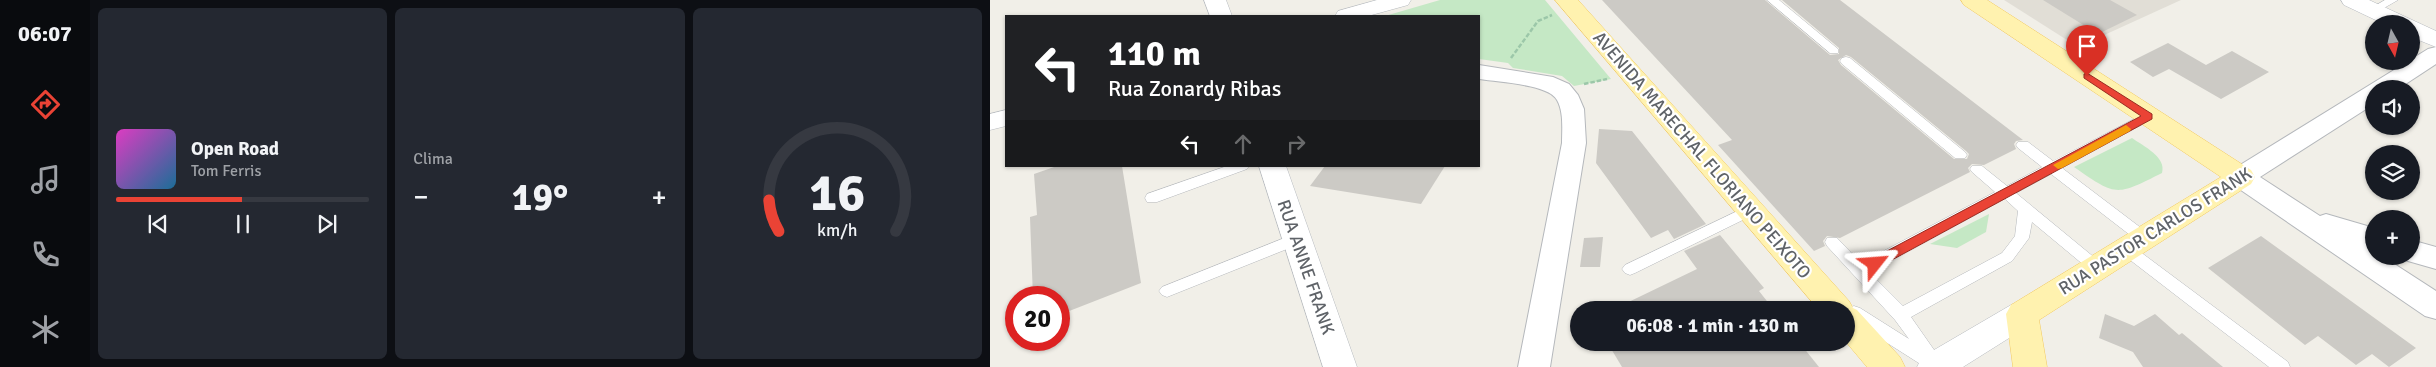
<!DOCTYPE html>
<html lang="pt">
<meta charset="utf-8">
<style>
body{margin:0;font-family:Signika,sans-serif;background:#242831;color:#f1f3f6;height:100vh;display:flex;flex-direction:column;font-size:19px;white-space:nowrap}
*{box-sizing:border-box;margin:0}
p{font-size:16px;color:#9ea1a6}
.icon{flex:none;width:28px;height:28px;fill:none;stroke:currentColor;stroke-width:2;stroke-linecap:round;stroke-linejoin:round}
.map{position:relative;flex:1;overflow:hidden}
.side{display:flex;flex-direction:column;gap:8px;padding:8px;background:#0d0f14;width:900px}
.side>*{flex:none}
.top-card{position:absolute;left:15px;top:15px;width:475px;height:152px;border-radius:0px;box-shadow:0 1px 4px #0004;background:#202124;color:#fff;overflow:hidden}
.needle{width:32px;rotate:172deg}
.fabs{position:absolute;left:1375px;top:15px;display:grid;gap:10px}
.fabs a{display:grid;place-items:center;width:55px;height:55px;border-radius:50%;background:#171b24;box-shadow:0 1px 4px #0004;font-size:25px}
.speed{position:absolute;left:15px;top:286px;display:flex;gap:10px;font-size:25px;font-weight:700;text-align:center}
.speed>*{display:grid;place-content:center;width:65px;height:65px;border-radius:50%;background:#171b24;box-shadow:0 1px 4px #0004;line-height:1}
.speed .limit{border:8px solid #d22;background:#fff;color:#111}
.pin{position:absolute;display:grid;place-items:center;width:42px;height:42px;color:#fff;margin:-51px -21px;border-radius:50% 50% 50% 0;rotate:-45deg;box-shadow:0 0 5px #0007}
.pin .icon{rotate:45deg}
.me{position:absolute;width:55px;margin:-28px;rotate:62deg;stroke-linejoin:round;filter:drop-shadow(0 0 4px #0008)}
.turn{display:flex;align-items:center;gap:18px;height:105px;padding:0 20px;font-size:22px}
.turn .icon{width:65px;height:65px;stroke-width:2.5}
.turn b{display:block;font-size:35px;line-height:42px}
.lanes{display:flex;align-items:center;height:48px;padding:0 20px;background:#0003;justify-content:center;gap:25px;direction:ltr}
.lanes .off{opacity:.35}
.big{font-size:38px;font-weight:700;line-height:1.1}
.side .widget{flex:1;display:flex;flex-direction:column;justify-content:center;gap:8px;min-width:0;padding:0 18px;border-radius:8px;background:#242831}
.side .dial{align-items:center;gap:0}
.dial svg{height:130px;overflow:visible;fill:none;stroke:#363941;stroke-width:7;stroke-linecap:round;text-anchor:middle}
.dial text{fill:#f1f3f6;stroke:none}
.song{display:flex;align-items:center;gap:15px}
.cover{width:60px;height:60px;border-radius:8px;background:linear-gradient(135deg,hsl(310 70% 55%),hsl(200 70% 35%))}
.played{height:5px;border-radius:2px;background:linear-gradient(90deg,#ea4335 50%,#363941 50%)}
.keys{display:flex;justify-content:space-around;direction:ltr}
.heat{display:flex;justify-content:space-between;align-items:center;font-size:28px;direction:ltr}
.side .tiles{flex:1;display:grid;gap:8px;grid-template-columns:repeat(3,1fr)}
.trip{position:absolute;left:580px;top:301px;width:285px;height:50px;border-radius:25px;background:#171b24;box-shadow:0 1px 4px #0004;font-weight:700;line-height:50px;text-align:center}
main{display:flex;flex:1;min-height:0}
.menu{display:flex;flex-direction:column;width:90px;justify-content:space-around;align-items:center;background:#090b0e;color:#9ea1a6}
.menu .icon{width:35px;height:35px}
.menu .current{color:#ea4335}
.menu b{font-size:22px;color:#f1f3f6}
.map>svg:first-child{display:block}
.education{fill:#e1ded6}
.green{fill:#c5e8c5}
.building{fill:#cccac5;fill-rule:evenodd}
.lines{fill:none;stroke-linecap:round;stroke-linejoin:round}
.lane-casing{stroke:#b5b8bc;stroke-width:1}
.street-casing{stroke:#b5b8bc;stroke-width:2}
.secondary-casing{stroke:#b6babf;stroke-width:1}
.primary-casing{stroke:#f2c960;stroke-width:1}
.path{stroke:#9cc7a9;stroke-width:2.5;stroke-dasharray:4.5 2;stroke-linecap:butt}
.lane{fill:#fff;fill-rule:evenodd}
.street{fill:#fff;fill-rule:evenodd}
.secondary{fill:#fff;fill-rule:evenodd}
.primary{fill:#fff2af;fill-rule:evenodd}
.route{fill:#ea4335;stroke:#982c22}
.slow{fill:#f59e0b}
.labels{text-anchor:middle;stroke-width:4.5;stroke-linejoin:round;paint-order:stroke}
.street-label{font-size:18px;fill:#5f6368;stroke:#fff}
</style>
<main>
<nav class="menu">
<b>06:07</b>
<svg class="icon current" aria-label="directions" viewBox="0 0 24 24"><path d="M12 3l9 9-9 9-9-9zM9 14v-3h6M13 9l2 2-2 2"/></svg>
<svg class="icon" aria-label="music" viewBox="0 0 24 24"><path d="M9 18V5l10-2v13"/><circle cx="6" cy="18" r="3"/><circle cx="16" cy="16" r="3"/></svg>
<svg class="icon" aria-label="phone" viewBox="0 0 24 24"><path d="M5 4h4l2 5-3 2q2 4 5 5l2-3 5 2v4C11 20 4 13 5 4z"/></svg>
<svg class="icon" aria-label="climate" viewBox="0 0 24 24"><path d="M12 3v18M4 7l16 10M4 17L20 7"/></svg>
</nav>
<section class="side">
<div class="tiles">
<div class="widget">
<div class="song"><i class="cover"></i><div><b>Open Road</b><p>Tom Ferris</p></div></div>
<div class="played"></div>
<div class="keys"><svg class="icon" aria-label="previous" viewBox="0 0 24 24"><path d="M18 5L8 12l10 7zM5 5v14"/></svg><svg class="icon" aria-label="pause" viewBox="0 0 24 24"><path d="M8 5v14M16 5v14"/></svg><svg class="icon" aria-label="next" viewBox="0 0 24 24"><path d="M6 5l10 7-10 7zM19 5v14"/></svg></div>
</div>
<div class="widget"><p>Clima</p>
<div class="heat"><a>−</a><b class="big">19°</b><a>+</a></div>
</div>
<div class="widget dial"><svg viewBox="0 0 100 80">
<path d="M14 69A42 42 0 1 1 86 69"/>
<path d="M14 69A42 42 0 0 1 8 50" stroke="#ea4335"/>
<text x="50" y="56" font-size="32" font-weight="700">16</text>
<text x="50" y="72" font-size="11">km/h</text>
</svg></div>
</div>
</section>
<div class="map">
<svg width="1446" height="367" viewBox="0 0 1446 367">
<rect width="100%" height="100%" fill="#f1efe8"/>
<polygon class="education" points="1014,0 1191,0 1088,47"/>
<g class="green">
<polygon points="450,0 555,0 621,79 584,86 572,76 523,68 518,63 489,59 489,16 395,16"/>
<path d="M1142,138C1153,146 1177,157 1172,173C1126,196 1127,197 1084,167Z"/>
<polygon points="999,214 996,232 967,248 940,244"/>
</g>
<g class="building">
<path d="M612,0H775L840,55L849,54V48L792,0H850L1033,140L1026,141L1024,144L1026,149L994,165L982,164L978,168L980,172L850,238L837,236L833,241L835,246L824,251L728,145L742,140ZM856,55L861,57L976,151L979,154L977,159H964L851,65L848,60Z"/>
<polygon points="1053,0 1120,0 1147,15 1108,34"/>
<polygon points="1178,43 1216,65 1242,51 1279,72 1231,99 1179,69 1163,77 1140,62"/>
<polygon points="609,129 642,131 716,224 684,239 678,230 661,238 606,163"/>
<polygon points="67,166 132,166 151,283 69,315 69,298 43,298 40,217 47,215 44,174"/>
<polygon points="335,166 455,166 431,204 320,186"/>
<polygon points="730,235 774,288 769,291 784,310 622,310 707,269 694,251"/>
<polygon points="1271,236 1426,348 1399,367 1382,354 1366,365 1328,336 1315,345 1218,268"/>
<polygon points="613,237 610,267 590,267 594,238"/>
<polygon points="1115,314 1144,326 1165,314 1189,335 1192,333 1233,367 1153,367 1143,352 1109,338"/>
<polygon points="617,342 809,342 829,367 632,367"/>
</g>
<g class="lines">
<g class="lane-casing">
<g id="lane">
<polygon points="777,0 789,0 848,49 848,53 840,53"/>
<polygon points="1395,0 1408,0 1387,12 1379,12 1378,10"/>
<polygon points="856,57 860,58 975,152 977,155 975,158 965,158 852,64 850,61 852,58"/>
<path d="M1158,112L1164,116L1162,119L1072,168L1159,234L1161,238L1159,242H1149L1061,174L1026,193L1111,263L1114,267L1111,271L1106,273L1101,271L1042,222L1039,238L1022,261L921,317L956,367H935L858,318L856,313L858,308L864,306L870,308L919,339L905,320L837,246L835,242L837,238H847L871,263L1005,192L982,172L980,169L982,166H992L1017,186L1052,167L1028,148L1026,145L1028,142H1038L1063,161ZM1015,199L1028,211L1025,236L1012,253L913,306L880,273Z"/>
<polygon points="237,166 259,166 257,169 167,202 157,202 155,198 157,194"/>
<polygon points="760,205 765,206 767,210 765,214 645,273 640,275 635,273 632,269 635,265"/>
<polygon points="307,233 312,235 314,239 312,243 177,297 172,295 169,291 172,287"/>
<polygon points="1136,243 1141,245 1298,362 1300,367 1279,367 1131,253 1129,249 1131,245"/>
</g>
</g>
<g class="street-casing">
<g id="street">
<polygon points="1446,47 1446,64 1408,89 1384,89 1384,104 1270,177 1330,216 1336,214 1384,228 1384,250 1380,249 1384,251 1384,256 1392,256 1446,291 1446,319 1435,316 1242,184 1238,177 1242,170 1438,49"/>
<path d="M489,65L563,77L579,84L588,95L594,109L596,143L560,367H528L572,143C572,130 574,112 567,100C558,84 507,82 489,79Z"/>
<polygon points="1421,240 1446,247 1446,269 1411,259 1410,256 1421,256"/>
</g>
</g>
<g class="secondary-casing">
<g id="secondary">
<polygon points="214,0 236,0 242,16 220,16"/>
<polygon points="387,0 421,0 418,5 378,16 345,16 348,11"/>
<polygon points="1351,0 1379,0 1446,31 1446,47 1421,37 1421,24 1394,24 1354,5"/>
<polygon points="16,110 16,126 0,130 0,114"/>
<polygon points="269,166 296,166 367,367 333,367"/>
<polygon points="1032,301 1043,305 1048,314 1043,323 973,367 927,367 932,357 1021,305"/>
</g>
</g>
<g class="primary-casing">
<g id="primary">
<polygon points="565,0 588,0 859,301 863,308 867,310 910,357 915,367 877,367 856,342 856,310 829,310"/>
<polygon points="971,0 997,0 1261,170 1265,177 1261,184 1049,320 1057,367 1023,367 1016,314 1021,305 1231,177 974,5"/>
</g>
</g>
<g class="path">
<polyline points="521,58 548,21 562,15"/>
<polyline points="594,84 617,79"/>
</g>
<use href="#lane" class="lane"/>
<use href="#street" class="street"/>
<use href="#secondary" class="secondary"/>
<use href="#primary" class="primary"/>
</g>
<polygon class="route" points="1097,73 1162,114 1162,119 889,267 880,267 878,264 880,260 1151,116 1094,78 1094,74"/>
<polygon class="slow" points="1136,125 1141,129 1140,131 1072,168 1068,169 1063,165"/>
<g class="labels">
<g class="street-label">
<text transform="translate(712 155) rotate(49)" y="6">AVENIDA MARECHAL FLORIANO PEIXOTO</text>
<text transform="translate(1165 231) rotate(-32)" y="6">RUA PASTOR CARLOS FRANK</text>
<text transform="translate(316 267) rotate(71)" y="6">RUA ANNE FRANK</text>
</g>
</g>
</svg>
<div class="fabs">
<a><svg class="needle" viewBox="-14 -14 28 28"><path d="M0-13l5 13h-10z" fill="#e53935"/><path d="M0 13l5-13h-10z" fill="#9ea1a6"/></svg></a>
<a><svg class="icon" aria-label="sound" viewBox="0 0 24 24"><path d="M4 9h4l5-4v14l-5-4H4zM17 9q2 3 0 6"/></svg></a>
<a><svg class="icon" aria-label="layers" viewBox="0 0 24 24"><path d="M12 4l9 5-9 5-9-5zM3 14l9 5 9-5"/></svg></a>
<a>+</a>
</div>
<div class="speed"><div class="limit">20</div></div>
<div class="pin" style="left:1097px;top:76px;background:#d93025"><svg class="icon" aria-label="arrive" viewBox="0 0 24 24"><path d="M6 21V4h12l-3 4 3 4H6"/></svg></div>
<svg class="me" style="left:885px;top:264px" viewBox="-20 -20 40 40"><path d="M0-17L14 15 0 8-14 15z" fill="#ea4335" stroke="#fff" stroke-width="4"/></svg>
<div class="trip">06:08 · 1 min · 130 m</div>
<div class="top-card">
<div class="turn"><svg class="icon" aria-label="left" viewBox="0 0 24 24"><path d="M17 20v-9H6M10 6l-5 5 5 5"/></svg><div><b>110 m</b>Rua Zonardy Ribas</div></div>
<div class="lanes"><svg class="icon" aria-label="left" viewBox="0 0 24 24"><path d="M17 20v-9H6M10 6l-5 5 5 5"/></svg><svg class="icon off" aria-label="ahead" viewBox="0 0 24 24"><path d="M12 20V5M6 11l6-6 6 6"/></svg><svg class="icon off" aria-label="right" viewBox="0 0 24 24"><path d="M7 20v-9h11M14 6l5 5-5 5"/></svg></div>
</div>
</div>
</main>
